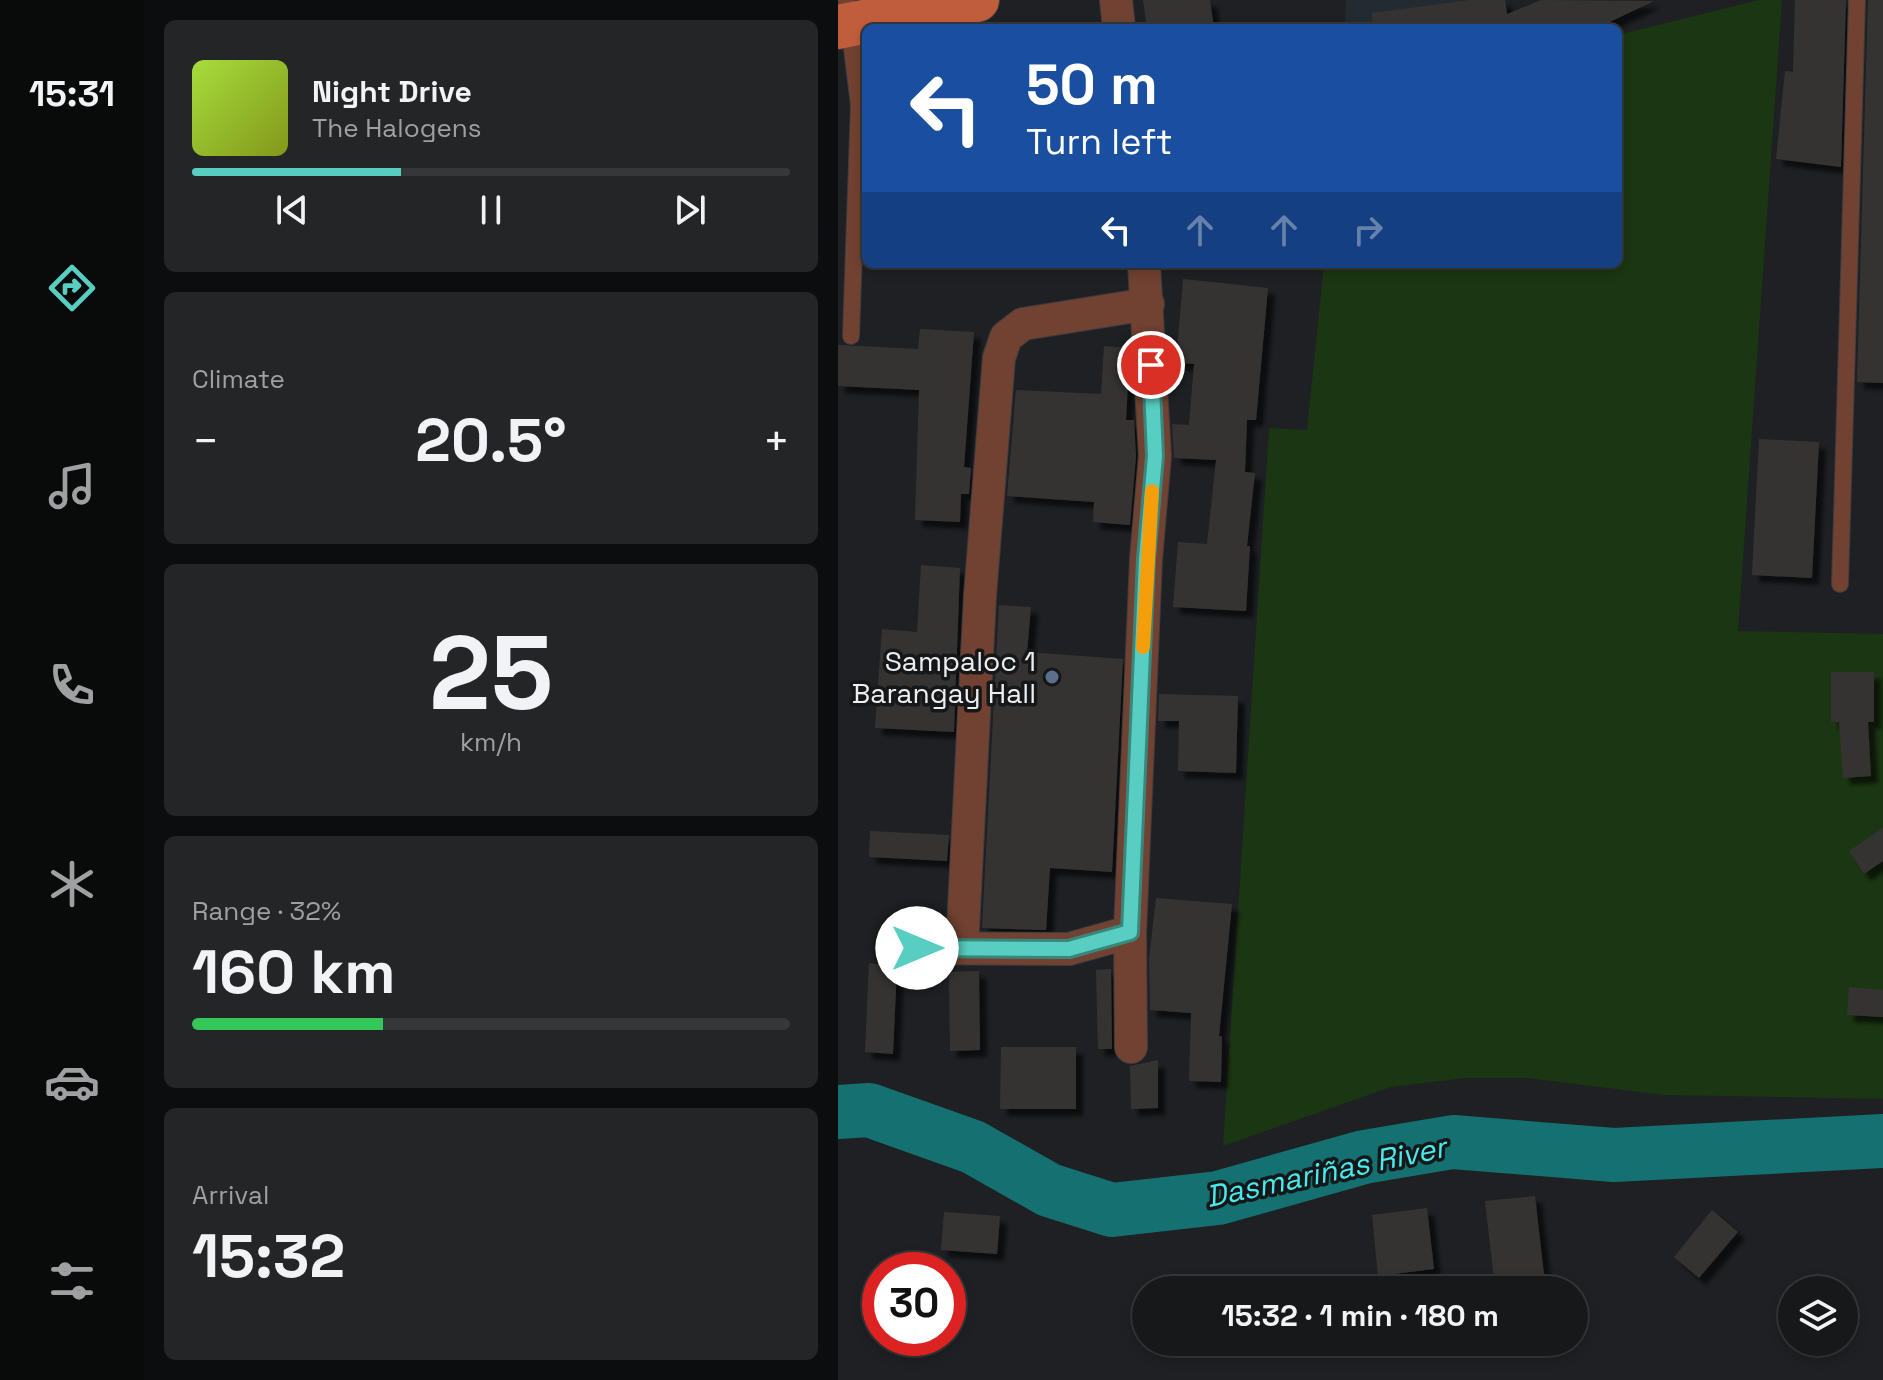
<!DOCTYPE html>
<meta charset="utf-8">
<style>
body{margin:0;font-family:"Space Grotesk",sans-serif;background:#232527;color:#f1f3f6;height:100vh;display:flex;flex-direction:column;font-size:30px;white-space:nowrap}
*{box-sizing:border-box;margin:0}
p{font-size:26px;color:#9ea0a2}
.icon{flex:none;width:44px;height:44px;fill:none;stroke:currentColor;stroke-width:2;stroke-linecap:round;stroke-linejoin:round}
.map{position:relative;flex:1;overflow:hidden}
.panel{display:flex;flex-direction:column;gap:20px;padding:20px;background:#0c0d0e;width:694px}
.panel>*{flex:none}
.banner{position:absolute;left:24px;top:24px;width:760px;height:244px;border-radius:12px;box-shadow:0 4px 12px #0003,0 0 0 2px #353739;background:#1a4fa0;color:#fff;overflow:hidden}
.controls{position:absolute;left:940px;top:1276px;display:grid;gap:16px}
.controls a{display:grid;place-items:center;width:80px;height:80px;border-radius:50%;background:#16181a;box-shadow:0 4px 12px #0003,0 0 0 2px #353739;font-size:40px}
.speed{position:absolute;left:24px;top:1252px;display:flex;gap:16px;font-size:40px;font-weight:700;text-align:center}
.speed>*{display:grid;place-content:center;width:104px;height:104px;border-radius:50%;background:#16181a;box-shadow:0 4px 12px #0003,0 0 0 2px #353739;line-height:1}
.speed .limit{border:12px solid #d22;background:#fff;color:#111}
.pin{position:absolute;display:grid;place-items:center;width:68px;height:68px;color:#fff;margin:-34px;border:4px solid #fff;border-radius:50%;box-shadow:0 2px 8px #0007}
.me{position:absolute;width:88px;margin:-44px;rotate:90deg;stroke-linejoin:round;filter:drop-shadow(0 0 6px #0008)}
.turn{display:flex;align-items:center;gap:28px;height:168px;padding:0 32px;font-size:36px}
.turn .icon{width:104px;height:104px;stroke-width:2.5}
.turn b{display:block;font-size:56px;line-height:68px}
.lanes{display:flex;align-items:center;height:76px;padding:0 32px;background:#0003;justify-content:center;gap:40px;direction:ltr}
.lanes .off{opacity:.35}
.big{font-size:60px;font-weight:800;line-height:1.1}
.panel .card{flex:1;display:flex;flex-direction:column;justify-content:center;gap:12px;min-width:0;padding:0 28px;border-radius:12px;background:#232527}
.panel .dial{align-items:center;gap:0}
.dial b{font-size:104px;line-height:1}
.song{display:flex;align-items:center;gap:24px}
.cover{width:96px;height:96px;border-radius:12px;background:linear-gradient(135deg,hsl(80 70% 55%),hsl(70 70% 35%))}
.played{height:8px;border-radius:4px;background:linear-gradient(90deg,#57cec1 35%,#353739 35%)}
.keys{display:flex;justify-content:space-around;direction:ltr}
.heat{display:flex;justify-content:space-between;align-items:center;font-size:44px;direction:ltr}
.charge{height:12px;border-radius:6px;background:linear-gradient(90deg,#34c759 32%,#353739 0)}
.trip{position:absolute;left:294px;top:1276px;width:456px;height:80px;border-radius:40px;background:#16181a;box-shadow:0 4px 12px #0003,0 0 0 2px #353739;font-weight:800;line-height:80px;text-align:center}
main{display:flex;flex:1;min-height:0}
.dock{display:flex;flex-direction:column;width:144px;justify-content:space-around;align-items:center;background:#090a0a;color:#9ea0a2}
.dock .icon{width:56px;height:56px}
.dock .selected{color:#57cec1}
.dock b{font-size:36px;color:#f1f3f6}
.map>svg:first-child{display:block}
.built{fill:#232b31}
.green{fill:#1b3612}
.lines{fill:none;stroke-linecap:round;stroke-linejoin:round}
.river{stroke:#157071;stroke-width:54}
.building{fill:#363331;filter:url(#shadow)}
.lane-casing{stroke:#3b3d40;stroke-width:18}
.street-casing{stroke:#3b3d40;stroke-width:34}
.primary-casing{stroke:#3b3d40;stroke-width:46}
.lane{stroke:#714131;stroke-width:16}
.street{stroke:#714131;stroke-width:32}
.primary{stroke:#c05d3d;stroke-width:44}
.route-casing{stroke:#39867d;stroke-width:20}
.route{stroke:#57cec1;stroke-width:14}
.slow{stroke:#f59e0b;stroke-width:14}
.service-dot{fill:#5c6f8a;stroke:#151719;stroke-width:3}
.labels{text-anchor:middle;stroke-width:7;stroke-linejoin:round;paint-order:stroke}
.poi-label{font-size:28px;fill:#eceef0;stroke:#151719;text-anchor:end}
.water-label{font-size:30px;font-style:italic;fill:#4ae9eb;stroke:#151719}
</style>
<main>
<nav class="dock">
<b>15:31</b>
<svg class="icon selected" aria-label="directions" viewBox="0 0 24 24"><path d="M12 3l9 9-9 9-9-9zM9 14v-3h6M13 9l2 2-2 2"/></svg>
<svg class="icon" aria-label="music" viewBox="0 0 24 24"><path d="M9 18V5l10-2v13"/><circle cx="6" cy="18" r="3"/><circle cx="16" cy="16" r="3"/></svg>
<svg class="icon" aria-label="phone" viewBox="0 0 24 24"><path d="M5 4h4l2 5-3 2q2 4 5 5l2-3 5 2v4C11 20 4 13 5 4z"/></svg>
<svg class="icon" aria-label="climate" viewBox="0 0 24 24"><path d="M12 3v18M4 7l16 10M4 17L20 7"/></svg>
<svg class="icon" aria-label="car" viewBox="0 0 24 24"><path d="M5 17H2v-5l4-1 3-4h7l3 4 3 1v5h-3M9 17h6M6 11h13"/><circle cx="7" cy="17" r="2"/><circle cx="17" cy="17" r="2"/></svg>
<svg class="icon" aria-label="filters" viewBox="0 0 24 24"><path d="M4 7h16M4 17h16"/><circle cx="9" cy="7" r="2"/><circle cx="15" cy="17" r="2"/></svg>
</nav>
<section class="panel">
<div class="card">
<div class="song"><i class="cover"></i><div><b>Night Drive</b><p>The Halogens</p></div></div>
<div class="played"></div>
<div class="keys"><svg class="icon" aria-label="previous" viewBox="0 0 24 24"><path d="M18 5L8 12l10 7zM5 5v14"/></svg><svg class="icon" aria-label="pause" viewBox="0 0 24 24"><path d="M8 5v14M16 5v14"/></svg><svg class="icon" aria-label="next" viewBox="0 0 24 24"><path d="M6 5l10 7-10 7zM19 5v14"/></svg></div>
</div>
<div class="card"><p>Climate</p>
<div class="heat"><a>−</a><b class="big">20.5°</b><a>+</a></div>
</div>
<div class="card dial"><b>25</b><p>km/h</p></div>
<div class="card"><p>Range · 32%</p><b class="big">160 km</b><div class="charge"></div></div>
<div class="card"><p>Arrival</p><b class="big">15:32</b></div>
</section>
<div class="map">
<svg width="1045" height="1380" viewBox="0 0 1045 1380">
<defs>
<filter id="shadow"><feDropShadow dx="7" dy="7" stdDeviation="2" flood-color="#0009"/></filter>
</defs>
<rect width="100%" height="100%" fill="#1e2023"/>
<polygon class="built" points="508,0 667,0 671,28 507,28"/>
<polygon class="green" points="921,0 944,0 900,631 1045,634 1045,1099 826,1095 689,1078 627,1078 553,1087 385,1146 431,428 469,430 486,264 780,264 780,35"/>
<g class="lines">
<polyline class="river" points="0,1112 31,1110 135,1147 211,1190 274,1210 380,1198 526,1157 615,1142 776,1155 1045,1141"/>
</g>
<g class="building">
<polygon points="305,0 372,0 376,28 309,28"/>
<polygon points="633,0 667,0 669,14 703,0 816,1 759,28 535,28 534,13"/>
<polygon points="957,0 1008,0 1003,167 938,159 947,71 955,72"/>
<polygon points="1030,0 1045,0 1045,383 1019,382"/>
<polygon points="345,279 430,288 418,420 409,420 407,472 417,473 409,546 412,546 408,611 335,607 340,542 369,544 378,460 336,458 334,424 351,425 356,364 338,363"/>
<polygon points="82,329 136,332 126,467 133,468 131,494 123,494 122,522 77,520 81,390 0,386 0,345 80,349"/>
<polygon points="266,346 292,348 288,420 296,420 298,456 292,525 255,522 256,502 169,496 178,390 263,394"/>
<polygon points="921,439 981,442 974,578 914,575"/>
<polygon points="83,565 122,568 116,732 37,728 44,629 79,632"/>
<polygon points="161,605 193,607 189,652 285,659 274,872 212,868 208,930 144,928"/>
<polygon points="993,672 1036,672 1036,722 1030,722 1033,776 1005,778 1001,722 993,722"/>
<polygon points="321,694 400,696 398,773 340,771 341,721 320,721"/>
<polygon points="1045,828 1045,861 1026,874 1011,851"/>
<polygon points="32,831 111,835 109,861 31,857"/>
<polygon points="318,898 394,904 381,1036 384,1036 383,1082 351,1081 353,1013 312,1010 311,959"/>
<polygon points="31,963 59,967 55,1054 27,1052"/>
<polygon points="273,969 274,1049 260,1049 258,970"/>
<polygon points="141,971 142,1050 112,1051 111,972"/>
<polygon points="1011,987 1045,990 1045,1017 1009,1015"/>
<polygon points="163,1047 238,1047 238,1109 162,1109"/>
<polygon points="320,1060 320,1108 293,1109 292,1066"/>
<polygon points="697,1196 707,1283 657,1288 647,1201"/>
<polygon points="589,1208 596,1269 540,1276 534,1215"/>
<polygon points="874,1210 900,1232 861,1278 836,1257"/>
<polygon points="106,1212 162,1216 159,1254 103,1250"/>
</g>
<g class="lines">
<g class="lane-casing">
<g id="lane">
<polyline points="8,0 21,105 13,336"/>
<polyline points="1002,584 1019,0"/>
</g>
</g>
<g class="street-casing">
<g id="street">
<polyline points="278,0 281,28"/>
<polyline points="57,948 231,949 292,932"/>
<polyline points="124,948 142,596 161,358 168,337 185,324 310,304"/>
<polyline points="293,1047 292,932 308,559 317,456 306,264"/>
</g>
</g>
<g class="primary-casing">
<polyline id="primary" points="0,27 139,0"/>
</g>
<use href="#lane" class="lane"/>
<use href="#street" class="street"/>
<use href="#primary" class="primary"/>
</g>
<g class="lines">
<g class="route-casing">
<polyline id="route" points="79,948 231,949 292,932 308,559 317,456 313,365"/>
</g>
<use href="#route" class="route"/>
<polyline class="slow" points="305,647 314,491"/>
</g>
<circle class="service-dot" cx="214" cy="677" r="8"/>
<g class="labels">
<g class="poi-label">
<text x="198" y="671">Sampaloc 1<tspan x="198" dy="32">Barangay Hall</tspan></text>
</g>
<g class="water-label">
<text transform="translate(488 1172) rotate(-12)" y="10">Dasmariñas River</text>
</g>
</g>
</svg>
<div class="controls">
<a><svg class="icon" aria-label="layers" viewBox="0 0 24 24"><path d="M12 4l9 5-9 5-9-5zM3 14l9 5 9-5"/></svg></a>
</div>
<div class="speed"><div class="limit">30</div></div>
<div class="pin" style="left:313px;top:365px;background:#d93025"><svg class="icon" aria-label="arrive" viewBox="0 0 24 24"><path d="M6 21V4h12l-3 4 3 4H6"/></svg></div>
<svg class="me" style="left:79px;top:948px" viewBox="-20 -20 40 40"><circle r="19" fill="#fff"/><path d="M0-13L10 11 0 6-10 11z" fill="#57cec1"/></svg>
<div class="trip">15:32 · 1 min · 180 m</div>
<div class="banner">
<div class="turn"><svg class="icon" aria-label="left" viewBox="0 0 24 24"><path d="M17 20v-9H6M10 6l-5 5 5 5"/></svg><div><b>50 m</b>Turn left</div></div>
<div class="lanes"><svg class="icon" aria-label="left" viewBox="0 0 24 24"><path d="M17 20v-9H6M10 6l-5 5 5 5"/></svg><svg class="icon off" aria-label="ahead" viewBox="0 0 24 24"><path d="M12 20V5M6 11l6-6 6 6"/></svg><svg class="icon off" aria-label="ahead" viewBox="0 0 24 24"><path d="M12 20V5M6 11l6-6 6 6"/></svg><svg class="icon off" aria-label="right" viewBox="0 0 24 24"><path d="M7 20v-9h11M14 6l5 5-5 5"/></svg></div>
</div>
</div>
</main>
